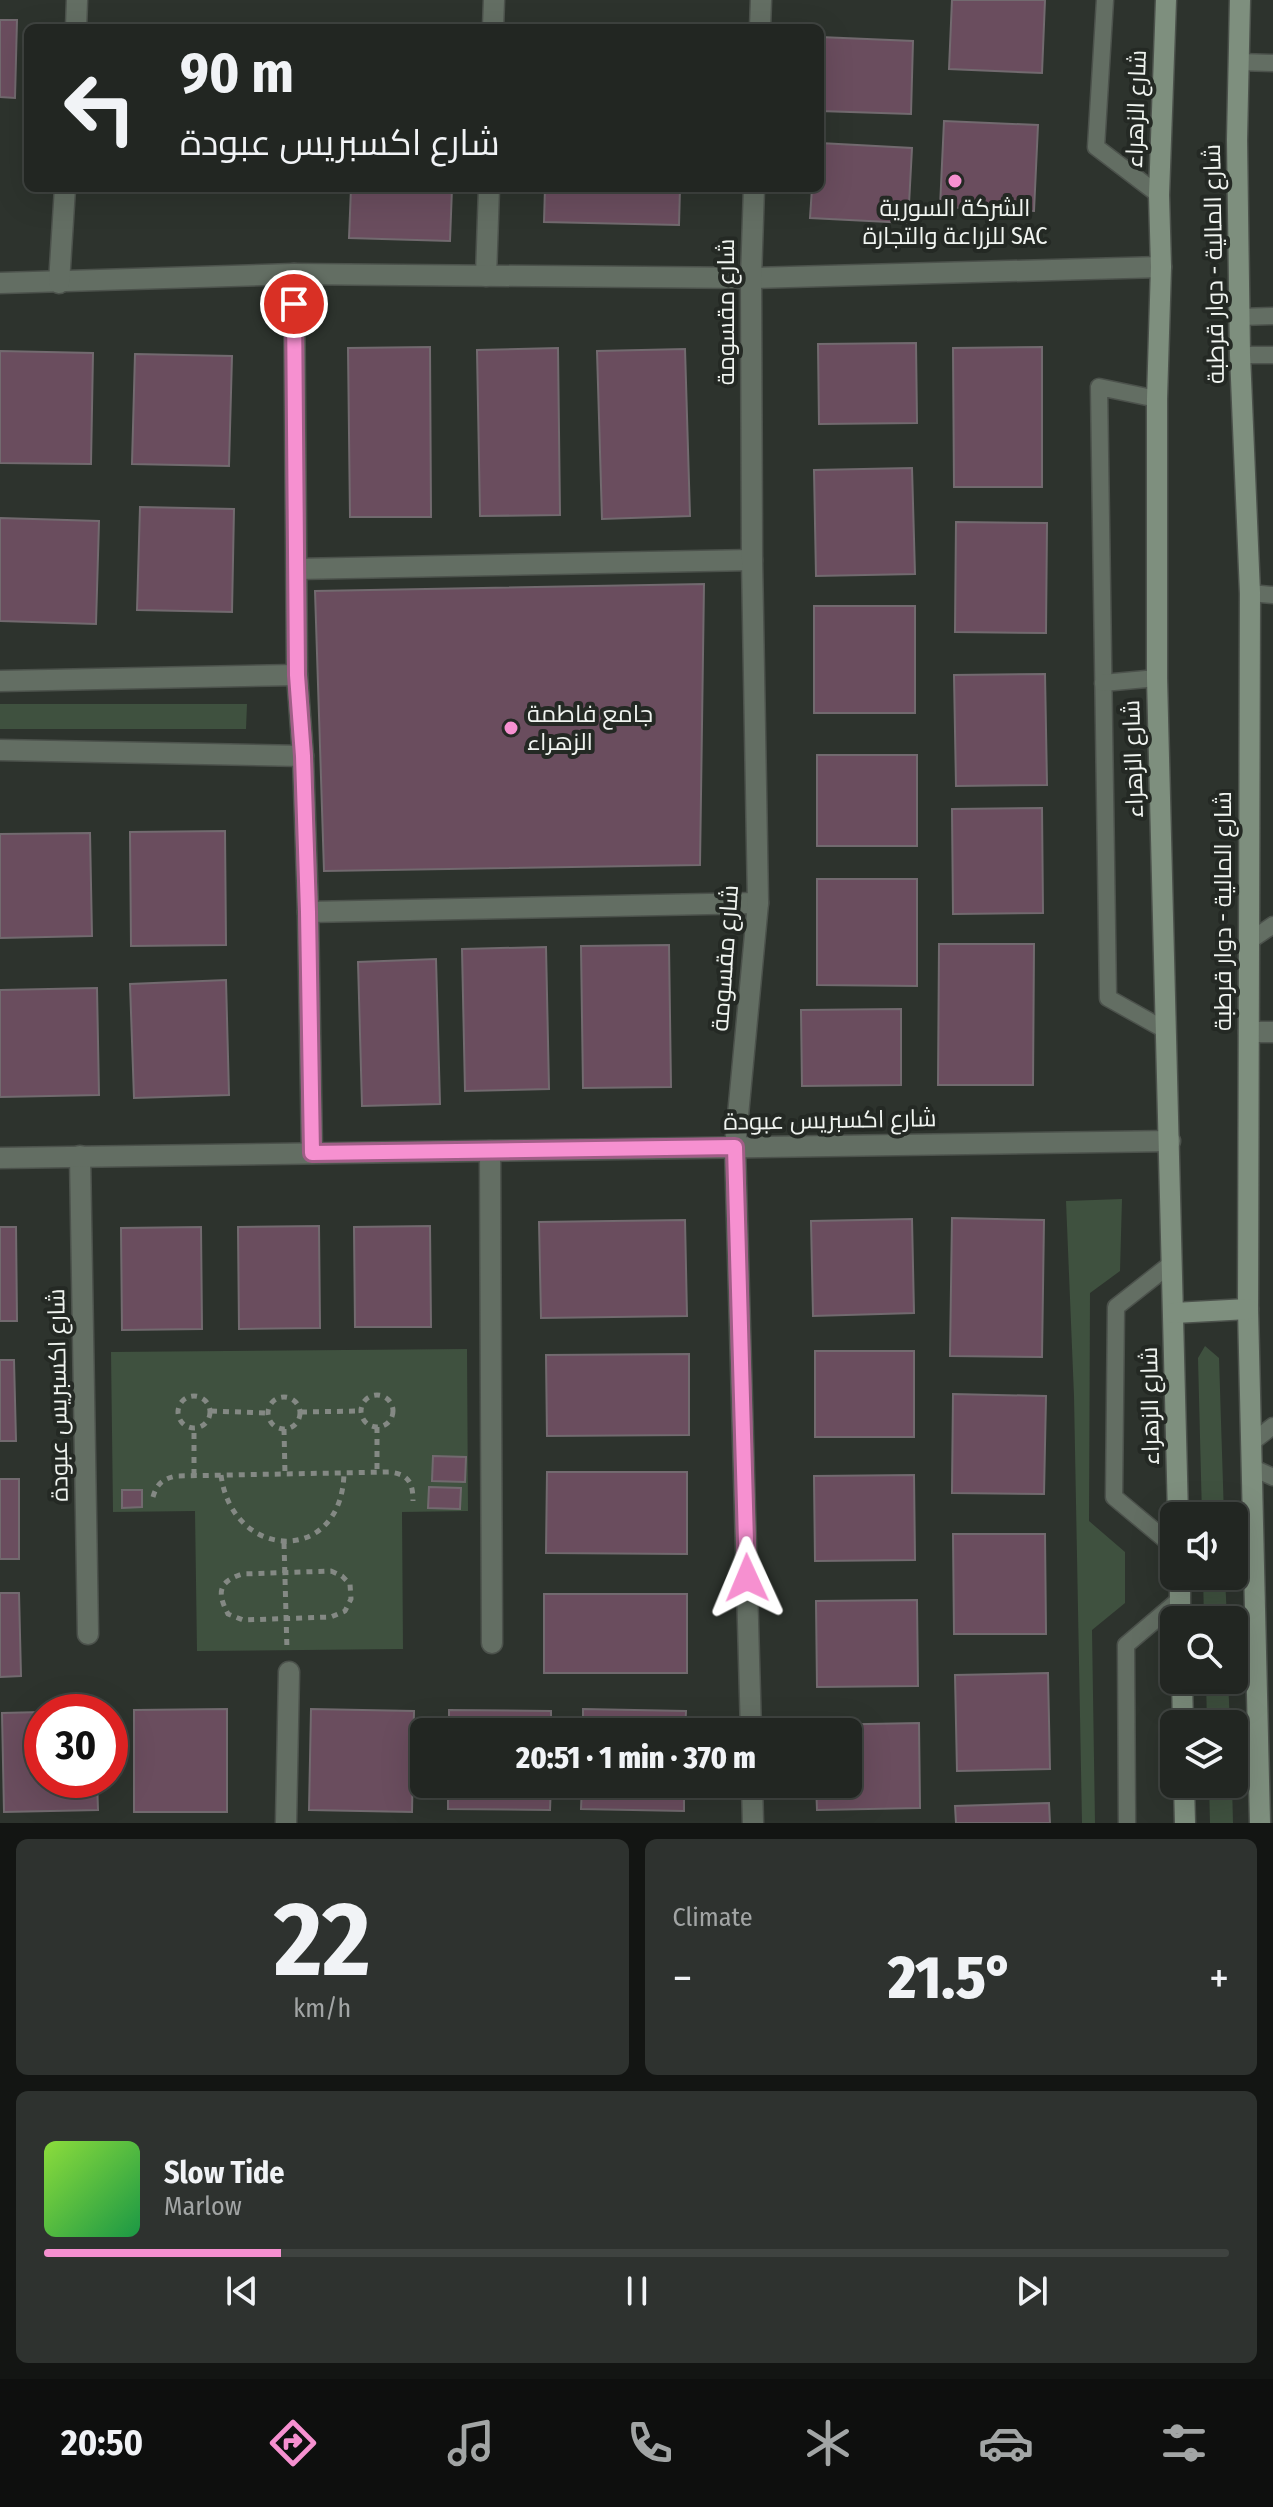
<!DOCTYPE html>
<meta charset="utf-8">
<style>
body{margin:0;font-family:"Fira Sans Condensed",Cairo,sans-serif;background:#2e322f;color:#f1f3f6;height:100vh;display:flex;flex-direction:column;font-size:30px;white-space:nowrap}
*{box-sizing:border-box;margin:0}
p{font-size:26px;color:#a2a5a5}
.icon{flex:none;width:44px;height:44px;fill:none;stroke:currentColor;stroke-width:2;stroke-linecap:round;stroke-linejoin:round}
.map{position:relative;height:1823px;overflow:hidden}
.side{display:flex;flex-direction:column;gap:16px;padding:16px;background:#131513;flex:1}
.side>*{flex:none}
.hud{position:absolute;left:24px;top:24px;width:800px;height:168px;border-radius:12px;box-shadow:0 8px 32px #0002,0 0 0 2px #3f4340;background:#222622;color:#f1f3f6;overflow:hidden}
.fabs{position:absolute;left:1160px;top:1502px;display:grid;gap:16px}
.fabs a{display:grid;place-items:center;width:88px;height:88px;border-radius:12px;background:#222622;box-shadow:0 8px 32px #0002,0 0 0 2px #3f4340;font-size:40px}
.speed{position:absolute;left:24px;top:1694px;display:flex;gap:16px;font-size:40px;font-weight:700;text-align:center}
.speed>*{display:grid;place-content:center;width:104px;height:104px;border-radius:50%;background:#222622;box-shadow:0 8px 32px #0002,0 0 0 2px #3f4340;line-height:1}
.speed .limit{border:12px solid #d22;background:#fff;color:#111}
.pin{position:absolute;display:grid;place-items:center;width:68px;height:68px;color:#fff;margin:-34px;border:4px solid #fff;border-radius:50%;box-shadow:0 2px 8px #0007}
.me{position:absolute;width:88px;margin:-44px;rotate:359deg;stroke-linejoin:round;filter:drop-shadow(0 0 6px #0008)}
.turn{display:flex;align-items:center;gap:28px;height:168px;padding:0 24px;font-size:36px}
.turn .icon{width:104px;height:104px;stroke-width:2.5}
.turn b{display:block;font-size:56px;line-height:68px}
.big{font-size:60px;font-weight:800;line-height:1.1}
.side .widget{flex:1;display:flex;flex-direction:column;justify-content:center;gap:12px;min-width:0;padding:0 28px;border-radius:12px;background:#2e322f}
.side .dial{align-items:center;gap:0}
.dial b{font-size:104px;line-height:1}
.song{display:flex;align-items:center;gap:24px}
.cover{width:96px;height:96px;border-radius:12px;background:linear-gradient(135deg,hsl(90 70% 55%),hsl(140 70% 35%))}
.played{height:8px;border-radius:4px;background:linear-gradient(90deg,#f690d0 20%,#3f4340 20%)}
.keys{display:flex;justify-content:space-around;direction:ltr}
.heat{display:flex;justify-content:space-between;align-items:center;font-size:44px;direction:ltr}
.side .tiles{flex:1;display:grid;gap:16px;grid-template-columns:1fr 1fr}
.widget:last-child{grid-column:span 2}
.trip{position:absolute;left:410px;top:1718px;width:452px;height:80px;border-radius:12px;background:#222622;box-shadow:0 8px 32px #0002,0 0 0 2px #3f4340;font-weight:800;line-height:80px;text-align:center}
.tab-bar{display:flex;height:128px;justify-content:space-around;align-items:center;background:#0e0f0e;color:#a2a5a5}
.tab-bar .icon{width:56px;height:56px}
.tab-bar .on{color:#f690d0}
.tab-bar b{font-size:36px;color:#f1f3f6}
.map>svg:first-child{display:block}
.green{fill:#3f513f}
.building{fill:#6a4d5e;stroke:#726a6f;stroke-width:2}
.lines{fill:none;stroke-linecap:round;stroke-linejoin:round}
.service-casing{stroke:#4c524c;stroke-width:19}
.minor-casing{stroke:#4c524c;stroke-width:23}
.secondary-casing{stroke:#4c524c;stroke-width:23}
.path{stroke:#848984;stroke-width:5;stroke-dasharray:6 6;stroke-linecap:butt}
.service{stroke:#636e63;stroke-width:16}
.minor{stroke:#636e63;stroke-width:20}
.secondary{stroke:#7e8f7e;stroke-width:20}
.route-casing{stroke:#a05e87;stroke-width:20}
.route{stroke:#f690d0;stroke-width:14}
.poi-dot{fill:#f690d0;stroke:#242924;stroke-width:3}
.labels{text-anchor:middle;stroke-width:8;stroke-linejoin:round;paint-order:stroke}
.street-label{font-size:24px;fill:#f0f4f0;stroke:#242924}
.poi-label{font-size:24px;fill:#f0f4f0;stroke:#242924}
</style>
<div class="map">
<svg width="1273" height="1823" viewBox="0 0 1273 1823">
<rect width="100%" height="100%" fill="#2d332d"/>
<g class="green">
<polygon points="0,704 247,704 246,729 0,729"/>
<polygon points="1122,1199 1120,1271 1090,1293 1089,1521 1125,1552 1125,1603 1092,1630 1095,1823 1082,1823 1074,1396 1066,1201"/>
<polygon points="1205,1346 1219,1358 1224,1516 1202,1516 1198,1358"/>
<polygon points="467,1349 468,1511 402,1512 403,1649 197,1651 195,1511 113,1512 111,1352"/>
<polygon points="1203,1576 1225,1576 1227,1620 1204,1620"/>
<polygon points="1206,1680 1228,1680 1230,1724 1207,1724"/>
<polygon points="1209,1784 1232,1784 1233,1823 1210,1823"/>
</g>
<g class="building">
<polygon points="952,0 1045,0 1042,73 949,69"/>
<polygon points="0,20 17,20 15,98 0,97"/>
<polygon points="820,37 913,41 911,114 820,111"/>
<polygon points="944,121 1038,125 1034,211 940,207"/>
<polygon points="820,143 912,148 908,223 810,218 812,188 820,188"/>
<polygon points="351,188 452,188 450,241 349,238"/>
<polygon points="545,188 680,188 679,225 544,222"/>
<polygon points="916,343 917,423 819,424 818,344"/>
<polygon points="430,347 431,517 350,517 348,348"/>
<polygon points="1042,347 1042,487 954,487 953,348"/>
<polygon points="558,348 560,515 480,516 477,350"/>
<polygon points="685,349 690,516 602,519 597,351"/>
<polygon points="0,351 93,353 91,464 0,463"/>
<polygon points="135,354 232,356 229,466 132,464"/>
<polygon points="912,468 915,574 816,576 814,470"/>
<polygon points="140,507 234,509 232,612 137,610"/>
<polygon points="0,518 99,521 96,624 0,621"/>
<polygon points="956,522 1047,523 1046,633 955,632"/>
<polygon points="704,584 700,865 324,871 315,591"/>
<rect x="814" y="606" width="101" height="107"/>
<polygon points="1045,674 1047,785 956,786 954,675"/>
<rect x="817" y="755" width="100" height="91"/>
<polygon points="1042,808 1043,913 953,914 952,809"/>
<polygon points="225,831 226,945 131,946 130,832"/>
<polygon points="90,833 92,936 0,938 0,834"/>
<polygon points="817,879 917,879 917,986 817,985"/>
<polygon points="939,944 1034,944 1033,1085 938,1085"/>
<polygon points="669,945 671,1087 583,1088 581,946"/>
<polygon points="546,947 549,1089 465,1091 462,949"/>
<polygon points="436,959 440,1104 362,1106 358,962"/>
<polygon points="226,980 229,1095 134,1098 130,984"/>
<polygon points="97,988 99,1095 0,1097 0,990"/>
<polygon points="901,1009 901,1085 802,1086 801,1010"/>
<polygon points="952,1218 1044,1220 1042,1357 950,1356"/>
<polygon points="912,1219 914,1313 813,1316 811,1221"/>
<polygon points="685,1220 687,1316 541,1318 539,1222"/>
<polygon points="319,1226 320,1328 239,1329 238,1227"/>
<polygon points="430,1226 431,1327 355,1327 354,1227"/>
<polygon points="0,1227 16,1227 17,1321 0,1321"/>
<polygon points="201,1227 202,1329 122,1330 121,1228"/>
<rect x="815" y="1351" width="99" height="86"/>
<polygon points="689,1354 689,1435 547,1436 546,1355"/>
<polygon points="0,1360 14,1360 16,1441 0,1441"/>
<polygon points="953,1394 1046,1396 1044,1494 952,1493"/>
<polygon points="433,1456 466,1457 465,1482 432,1481"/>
<polygon points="547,1472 687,1472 687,1554 546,1553"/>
<polygon points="914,1475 915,1560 815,1561 814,1476"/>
<rect x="0" y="1479" width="19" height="80"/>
<polygon points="429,1487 461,1488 460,1509 428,1508"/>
<polygon points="122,1490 142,1490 142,1507 122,1508"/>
<polygon points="953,1534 1045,1534 1046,1634 954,1634"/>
<polygon points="0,1593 19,1593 21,1676 0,1677"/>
<rect x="544" y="1594" width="143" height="79"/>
<polygon points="917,1600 918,1686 817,1687 816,1601"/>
<polygon points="1048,1673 1050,1769 957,1771 955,1675"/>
<polygon points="227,1709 227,1812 134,1812 134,1710"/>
<polygon points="311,1709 414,1711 412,1812 309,1810"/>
<polygon points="583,1709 686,1711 685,1732 583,1732"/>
<polygon points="449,1710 551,1711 551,1732 449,1732"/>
<polygon points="42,1712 42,1780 97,1780 98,1810 4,1812 2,1713"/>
<polygon points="919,1723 920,1808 817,1810 816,1784 848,1784 848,1732 815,1732 815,1725"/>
<polygon points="448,1784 551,1784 550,1810 448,1809"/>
<polygon points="582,1784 684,1784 684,1811 581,1809"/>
<polygon points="1049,1803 1050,1823 956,1823 955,1806"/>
</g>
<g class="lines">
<g class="service-casing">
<g id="service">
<polyline points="1105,0 1096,147 1159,195"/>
<polyline points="1239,62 1273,63"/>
<polyline points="1240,317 1273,316"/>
<polyline points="1240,355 1273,355"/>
<polyline points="1157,399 1099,387 1108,998 1167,1031"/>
<polyline points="1250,593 1273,595"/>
<polyline points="1103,683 1157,678"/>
<polyline points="1248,942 1273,925"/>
<polyline points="1172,1263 1116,1307 1114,1497 1174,1547"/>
<polyline points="1251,1443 1273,1426"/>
<polyline points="1251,1467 1273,1477"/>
<polyline points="1127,1823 1126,1645 1180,1599"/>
</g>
</g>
<g class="minor-casing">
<g id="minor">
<polyline points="76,28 77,0"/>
<polyline points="493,28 494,0"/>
<polyline points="760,28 761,0"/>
<polyline points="294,274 297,675 303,756 308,912 312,1153"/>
<polyline points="486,276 489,188"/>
<polyline points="0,283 294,274 751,278 1161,267"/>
<polyline points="59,283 65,188"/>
<polyline points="297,569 752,560"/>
<polyline points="0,681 297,675"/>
<polyline points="0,750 303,756"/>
<polyline points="308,912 758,903"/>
<polyline points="1249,1032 1273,1032"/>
<polyline points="490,1151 492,1643"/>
<polyline points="80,1156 88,1634"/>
<polyline points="0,1158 1170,1141"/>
<polyline points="751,1732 735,1147 758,903 752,560 751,278 754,188"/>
<polyline points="752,1784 753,1823"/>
<polyline points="286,1823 289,1672"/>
</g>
</g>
<g class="secondary-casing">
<g id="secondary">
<polyline points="1166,0 1159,195 1161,267 1157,399 1157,678 1178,1516"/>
<polyline points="1240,0 1237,140 1240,355 1250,593 1248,1309 1260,1823"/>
<polyline points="1174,1313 1248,1309"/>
<polyline points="1180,1576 1180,1620"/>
<polyline points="1182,1680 1183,1724"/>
<polyline points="1184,1784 1185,1823"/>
</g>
</g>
<g class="path">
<circle cx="377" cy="1411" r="16"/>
<circle cx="194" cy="1412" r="16"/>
<circle cx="284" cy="1413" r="16"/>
<polyline points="211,1411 267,1413"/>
<polyline points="301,1412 360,1411"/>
<polyline points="377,1427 377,1473"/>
<polyline points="284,1429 285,1474"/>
<polyline points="194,1475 194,1428"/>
<path d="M221,1475C232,1561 342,1566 344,1473"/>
<path d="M153,1497C157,1483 163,1479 176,1476L389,1472C408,1474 413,1482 413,1501"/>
<polyline points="284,1543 287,1650"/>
<path d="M331,1571L342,1576L350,1584L351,1599L345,1611L331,1617L243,1620L228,1614C217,1593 218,1582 242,1574Z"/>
</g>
<use href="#service" class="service"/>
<use href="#minor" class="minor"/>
<use href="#secondary" class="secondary"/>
</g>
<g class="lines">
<g class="route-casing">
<polyline id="route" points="294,304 297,675 303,756 308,912 312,1153 735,1147 747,1578"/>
</g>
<use href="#route" class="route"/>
</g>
<g class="poi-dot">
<circle cx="955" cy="181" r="8"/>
<circle cx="511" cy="728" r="8"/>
</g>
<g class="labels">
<g class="street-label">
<text transform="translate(1136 109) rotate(-88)" y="8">شارع الزهراء</text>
<text transform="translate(1214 264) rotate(-91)" y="8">شارع المالية - دوار قرطبة</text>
<text transform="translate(726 312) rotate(-90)" y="8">شارع مقسومة</text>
<text transform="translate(1133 759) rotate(-92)" y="8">شارع الزهراء</text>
<text transform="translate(1223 911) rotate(-90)" y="8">شارع المالية - دوار قرطبة</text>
<text transform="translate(725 958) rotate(-86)" y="8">شارع مقسومة</text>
<text transform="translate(830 1120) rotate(-1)" y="8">شارع اكسبريس عبودة</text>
<text transform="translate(58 1395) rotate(-91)" y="8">شارع اكسبريس عبودة</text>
<text transform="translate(1150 1406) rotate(-91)" y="8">شارع الزهراء</text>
</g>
<g class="poi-label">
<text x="955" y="216">الشركة السورية<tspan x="955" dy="28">للزراعة والتجارة SAC</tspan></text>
<text x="527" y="722" text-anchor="start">جامع فاطمة<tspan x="527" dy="28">الزهراء</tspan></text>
</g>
</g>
</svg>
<div class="fabs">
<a><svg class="icon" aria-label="sound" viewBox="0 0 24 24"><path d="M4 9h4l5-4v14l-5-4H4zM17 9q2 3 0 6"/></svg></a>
<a><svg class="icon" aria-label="search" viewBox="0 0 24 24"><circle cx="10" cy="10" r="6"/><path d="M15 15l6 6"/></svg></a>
<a><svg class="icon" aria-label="layers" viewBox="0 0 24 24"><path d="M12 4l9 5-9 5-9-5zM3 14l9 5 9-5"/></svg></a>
</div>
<div class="speed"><div class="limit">30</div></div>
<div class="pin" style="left:294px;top:304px;background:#d93025"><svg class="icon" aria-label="arrive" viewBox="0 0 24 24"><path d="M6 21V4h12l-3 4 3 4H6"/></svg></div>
<svg class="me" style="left:747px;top:1578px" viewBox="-20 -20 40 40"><path d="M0-17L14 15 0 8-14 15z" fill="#f690d0" stroke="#fff" stroke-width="4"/></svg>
<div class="trip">20:51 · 1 min · 370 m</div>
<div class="hud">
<div class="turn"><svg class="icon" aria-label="left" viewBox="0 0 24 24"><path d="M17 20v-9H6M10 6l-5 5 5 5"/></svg><div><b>90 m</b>شارع اكسبريس عبودة</div></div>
</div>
</div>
<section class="side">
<div class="tiles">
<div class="widget dial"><b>22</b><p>km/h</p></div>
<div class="widget"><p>Climate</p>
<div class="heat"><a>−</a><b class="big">21.5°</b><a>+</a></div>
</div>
<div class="widget">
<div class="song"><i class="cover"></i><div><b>Slow Tide</b><p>Marlow</p></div></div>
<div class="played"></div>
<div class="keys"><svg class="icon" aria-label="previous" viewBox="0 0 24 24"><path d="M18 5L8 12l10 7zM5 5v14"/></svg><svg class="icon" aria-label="pause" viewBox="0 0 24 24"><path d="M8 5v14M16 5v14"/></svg><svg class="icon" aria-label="next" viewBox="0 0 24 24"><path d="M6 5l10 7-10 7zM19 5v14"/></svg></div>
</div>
</div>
</section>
<nav class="tab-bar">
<b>20:50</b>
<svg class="icon on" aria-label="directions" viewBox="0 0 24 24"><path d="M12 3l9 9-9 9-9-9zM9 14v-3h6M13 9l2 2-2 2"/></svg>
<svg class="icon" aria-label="music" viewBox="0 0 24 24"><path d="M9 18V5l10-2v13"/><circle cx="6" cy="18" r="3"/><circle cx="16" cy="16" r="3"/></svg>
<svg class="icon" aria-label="phone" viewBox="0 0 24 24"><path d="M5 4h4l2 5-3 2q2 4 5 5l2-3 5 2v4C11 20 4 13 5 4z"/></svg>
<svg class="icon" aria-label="climate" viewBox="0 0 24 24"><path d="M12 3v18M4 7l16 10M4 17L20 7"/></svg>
<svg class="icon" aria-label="car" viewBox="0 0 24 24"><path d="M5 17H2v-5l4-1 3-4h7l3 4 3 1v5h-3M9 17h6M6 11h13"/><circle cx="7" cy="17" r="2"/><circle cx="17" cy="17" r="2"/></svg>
<svg class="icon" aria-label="filters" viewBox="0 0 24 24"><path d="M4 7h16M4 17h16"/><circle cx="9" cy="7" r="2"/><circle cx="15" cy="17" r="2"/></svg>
</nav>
